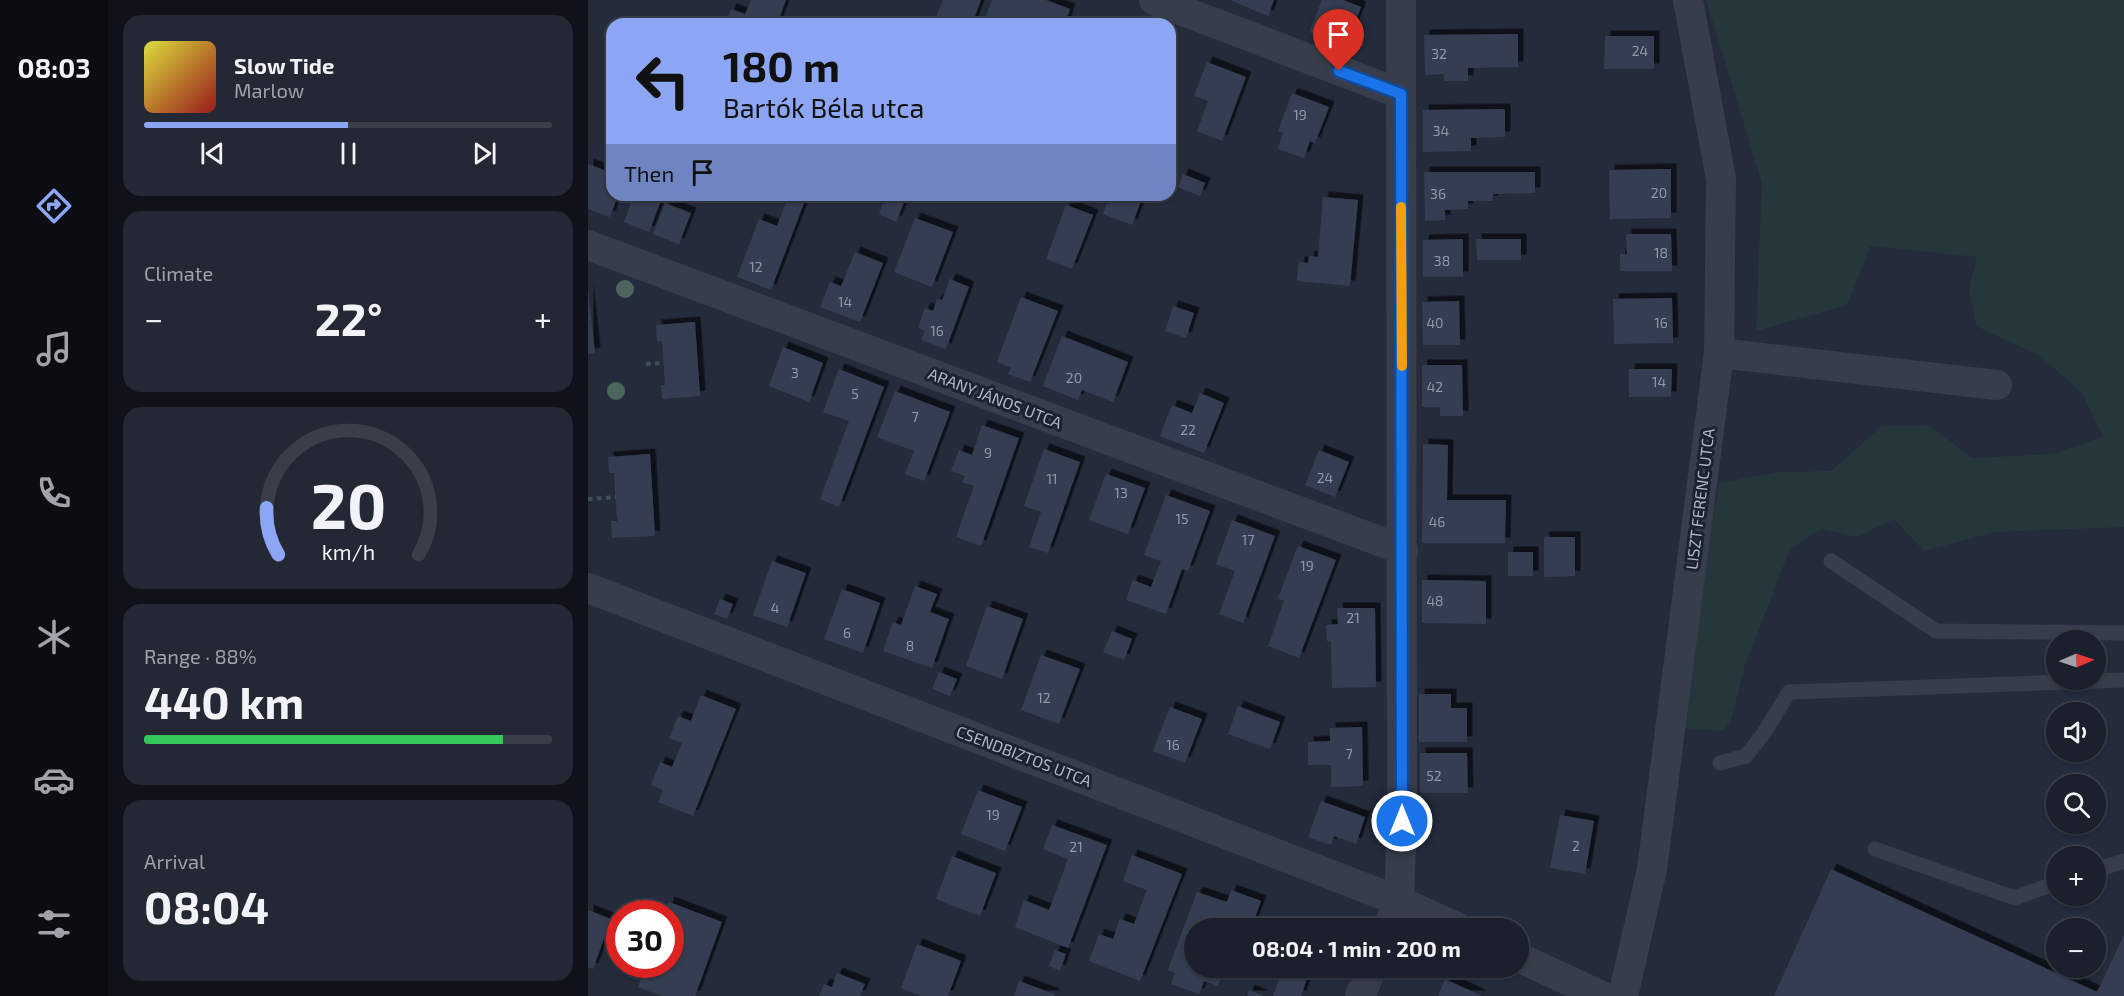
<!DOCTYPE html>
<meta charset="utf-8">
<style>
body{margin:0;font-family:"Exo 2",sans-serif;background:#242834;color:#f1f3f6;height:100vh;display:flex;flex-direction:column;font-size:22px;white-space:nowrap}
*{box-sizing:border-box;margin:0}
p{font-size:20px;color:#a0a3a9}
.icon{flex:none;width:33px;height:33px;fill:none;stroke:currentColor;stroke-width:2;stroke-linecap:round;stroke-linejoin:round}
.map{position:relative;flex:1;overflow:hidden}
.panel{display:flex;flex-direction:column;gap:15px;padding:15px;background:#0f1218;width:480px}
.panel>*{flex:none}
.banner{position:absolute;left:18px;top:18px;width:570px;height:183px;border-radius:18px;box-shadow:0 2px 4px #0004,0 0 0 2px #393e48;background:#8da6f3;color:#111;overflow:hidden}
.needle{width:39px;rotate:88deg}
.buttons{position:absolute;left:1458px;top:630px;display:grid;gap:12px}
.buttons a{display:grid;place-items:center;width:60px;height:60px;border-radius:50%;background:#1b202c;box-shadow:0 2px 4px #0004,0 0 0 2px #393e48;font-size:30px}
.speed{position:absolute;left:18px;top:900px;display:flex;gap:12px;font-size:30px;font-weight:700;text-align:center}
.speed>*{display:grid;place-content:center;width:78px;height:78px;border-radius:50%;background:#1b202c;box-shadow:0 2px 4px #0004,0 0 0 2px #393e48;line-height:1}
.speed .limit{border:9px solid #d22;background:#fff;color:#111}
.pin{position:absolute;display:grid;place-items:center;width:51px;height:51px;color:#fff;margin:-62px -26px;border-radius:50% 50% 50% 0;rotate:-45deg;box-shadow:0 0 6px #0007}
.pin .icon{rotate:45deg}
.me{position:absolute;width:66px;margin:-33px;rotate:0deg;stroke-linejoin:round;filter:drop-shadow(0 0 4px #0008)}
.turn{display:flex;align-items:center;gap:21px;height:126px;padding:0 18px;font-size:27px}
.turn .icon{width:78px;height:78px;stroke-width:2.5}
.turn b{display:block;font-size:42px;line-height:51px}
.then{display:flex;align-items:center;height:57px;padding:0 18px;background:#0003;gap:12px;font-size:22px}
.big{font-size:45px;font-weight:700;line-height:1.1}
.panel .widget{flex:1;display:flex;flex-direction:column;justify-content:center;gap:9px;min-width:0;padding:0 21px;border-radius:18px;background:#242834}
.panel .dial{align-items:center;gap:0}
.dial svg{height:156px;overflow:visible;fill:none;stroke:#393e48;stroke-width:7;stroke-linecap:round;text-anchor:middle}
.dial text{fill:#f1f3f6;stroke:none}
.song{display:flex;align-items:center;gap:18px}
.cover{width:72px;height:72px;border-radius:9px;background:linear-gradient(135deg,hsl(60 70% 55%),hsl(0 70% 35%))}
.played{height:6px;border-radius:3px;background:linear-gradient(90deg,#8da6f3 50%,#393e48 50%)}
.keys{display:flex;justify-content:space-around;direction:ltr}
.heat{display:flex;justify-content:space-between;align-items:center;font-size:33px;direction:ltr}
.charge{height:9px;border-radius:4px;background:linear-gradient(90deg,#34c759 88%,#393e48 0)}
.trip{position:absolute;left:596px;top:918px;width:345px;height:60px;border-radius:30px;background:#1b202c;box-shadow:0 2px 4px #0004,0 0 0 2px #393e48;font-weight:700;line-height:60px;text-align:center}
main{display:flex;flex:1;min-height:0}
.tabs{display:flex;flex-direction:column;width:108px;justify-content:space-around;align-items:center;background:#0b0d12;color:#a0a3a9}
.tabs .icon{width:42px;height:42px}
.tabs .current{color:#8da6f3}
.tabs b{font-size:27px;color:#f1f3f6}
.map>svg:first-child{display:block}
.green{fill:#26373c}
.building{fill:#363e52;filter:url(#shadow)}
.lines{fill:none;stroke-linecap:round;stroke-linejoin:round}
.path{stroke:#3f5054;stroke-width:4;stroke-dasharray:4.5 4.5;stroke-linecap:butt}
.service{stroke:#383d4b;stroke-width:15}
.minor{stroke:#383d4b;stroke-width:30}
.tree{fill:#4c665e}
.route-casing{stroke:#114b97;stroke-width:15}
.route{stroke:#1a73e8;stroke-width:10}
.slow{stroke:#f59e0b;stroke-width:10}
.labels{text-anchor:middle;stroke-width:6;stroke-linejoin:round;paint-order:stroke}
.number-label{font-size:14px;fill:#9298a8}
.street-label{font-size:16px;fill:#b3b8c7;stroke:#1d2230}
</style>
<main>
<nav class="tabs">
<b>08:03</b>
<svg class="icon current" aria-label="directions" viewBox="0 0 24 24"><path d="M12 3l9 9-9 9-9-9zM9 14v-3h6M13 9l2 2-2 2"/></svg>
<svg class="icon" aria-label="music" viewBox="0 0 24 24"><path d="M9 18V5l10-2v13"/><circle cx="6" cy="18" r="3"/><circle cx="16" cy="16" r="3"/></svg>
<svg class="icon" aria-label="phone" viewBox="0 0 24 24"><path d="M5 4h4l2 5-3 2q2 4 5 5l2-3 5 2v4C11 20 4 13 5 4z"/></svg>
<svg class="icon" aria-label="climate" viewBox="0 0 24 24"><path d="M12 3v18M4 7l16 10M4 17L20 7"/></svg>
<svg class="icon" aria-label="car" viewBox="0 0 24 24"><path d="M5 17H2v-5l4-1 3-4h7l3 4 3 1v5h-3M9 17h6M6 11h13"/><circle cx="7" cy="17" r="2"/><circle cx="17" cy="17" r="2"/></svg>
<svg class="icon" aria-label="filters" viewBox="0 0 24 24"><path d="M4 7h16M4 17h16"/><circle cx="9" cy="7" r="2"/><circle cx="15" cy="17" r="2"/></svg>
</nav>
<section class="panel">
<div class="widget">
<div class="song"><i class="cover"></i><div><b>Slow Tide</b><p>Marlow</p></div></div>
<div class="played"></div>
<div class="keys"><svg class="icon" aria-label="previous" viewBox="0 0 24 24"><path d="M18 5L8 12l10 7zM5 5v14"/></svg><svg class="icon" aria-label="pause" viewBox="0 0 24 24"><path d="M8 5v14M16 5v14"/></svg><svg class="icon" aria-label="next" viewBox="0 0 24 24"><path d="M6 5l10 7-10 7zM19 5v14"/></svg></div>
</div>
<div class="widget"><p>Climate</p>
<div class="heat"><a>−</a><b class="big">22°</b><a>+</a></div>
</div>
<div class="widget dial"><svg viewBox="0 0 100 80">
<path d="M14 69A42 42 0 1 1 86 69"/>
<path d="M14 69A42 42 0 0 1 8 45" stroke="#8da6f3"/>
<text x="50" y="56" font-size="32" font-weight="700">20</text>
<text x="50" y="72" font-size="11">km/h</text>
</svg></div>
<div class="widget"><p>Range · 88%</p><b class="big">440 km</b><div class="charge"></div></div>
<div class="widget"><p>Arrival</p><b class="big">08:04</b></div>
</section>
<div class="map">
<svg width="1536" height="996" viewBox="0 0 1536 996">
<defs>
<filter id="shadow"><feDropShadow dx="5.5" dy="-5.5" stdDeviation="0" flood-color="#0009"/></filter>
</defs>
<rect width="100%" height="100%" fill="#242b3b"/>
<polygon class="green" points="1118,0 1536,0 1536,527 1407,532 1336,551 1306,519 1269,537 1233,529 1202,549 1157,665 1143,720 1135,731 1094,728 1124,521 1132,483 1191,472 1243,471 1294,426 1341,425 1384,458 1464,454 1515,437 1494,393 1452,356 1388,326 1381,289 1389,257 1282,246 1259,305 1168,331 1174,183"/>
<g class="building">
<polygon points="163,0 198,0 189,24 137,24 143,9 157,14"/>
<polygon points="355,0 393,0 384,24 359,24 347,20"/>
<polygon points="404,0 458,0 482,9 477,24 395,24"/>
<polygon points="642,0 686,0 680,16"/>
<polygon points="734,0 755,0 773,7 758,46 721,32"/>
<polygon points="930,34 930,67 880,68 880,81 856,81 856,74 837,75 836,35"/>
<polygon points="1017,36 1066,36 1066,69 1016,69"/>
<polygon points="619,62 658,77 634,141 609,131 620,101 606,96"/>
<polygon points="704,93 741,107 727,143 722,141 716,158 690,149 695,133 690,131"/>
<polygon points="917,109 917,137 883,138 883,151 835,152 835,110"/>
<polygon points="0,164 24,173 24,195 30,195 22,217 0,209"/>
<polygon points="1083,169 1083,218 1022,219 1021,170"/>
<polygon points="836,172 947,172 947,193 905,194 905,201 880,201 880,209 857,210 857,220 837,221"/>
<polygon points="595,174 617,183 612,196 590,187"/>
<polygon points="46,195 75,195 61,232 36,222"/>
<polygon points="201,195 219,195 183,290 149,277 171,219 189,226"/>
<polygon points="298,195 319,195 308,222 291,214"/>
<polygon points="522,195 555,195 544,225 515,214"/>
<polygon points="735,197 770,200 762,286 709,281 711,262 720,263 721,256 730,257"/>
<polygon points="77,203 103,213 91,244 65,234"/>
<polygon points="478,205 505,215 484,269 458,259"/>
<polygon points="327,218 365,232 344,287 306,272"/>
<polygon points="1038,234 1083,234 1084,271 1032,271 1032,254 1039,254"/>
<polygon points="875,239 875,277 835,277 835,240"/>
<polygon points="888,239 933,239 933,260 889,260"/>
<polygon points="267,252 295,263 272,322 232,307 242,282 253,286"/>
<polygon points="362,279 381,287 358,349 333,340 337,331 330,328 337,308 345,311 349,299 354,300"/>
<polygon points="0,289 7,353 0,354"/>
<polygon points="433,297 470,311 442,382 420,374 423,368 409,362"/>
<polygon points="1084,298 1085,343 1026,344 1025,299"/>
<polygon points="871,301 872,345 835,345 834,302"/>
<polygon points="585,306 606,313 598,338 577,331"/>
<polygon points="107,322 112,396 74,399 73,385 77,385 74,341 69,341 68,325"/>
<polygon points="474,336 540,362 525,402 494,390 490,400 455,386"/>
<polygon points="195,347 235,363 221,402 181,386"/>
<polygon points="834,365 874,365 875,416 852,416 852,407 834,407"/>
<polygon points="251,369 296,387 251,507 232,499 261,421 235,412"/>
<polygon points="1041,369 1084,369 1083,397 1041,397"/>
<polygon points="307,391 362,412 336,481 317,474 326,451 289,437"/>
<polygon points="612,393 636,403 616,453 572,436 584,405 604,413"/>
<polygon points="394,425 431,438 393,546 368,537 386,486 374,482 377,476 363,471 371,450 384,455"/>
<polygon points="835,444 860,445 859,500 918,500 917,543 834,543"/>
<polygon points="456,449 492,462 460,553 441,547 453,512 436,506"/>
<polygon points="731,450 761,462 747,497 717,485"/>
<polygon points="62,454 67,536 24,538 23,521 29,521 26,473 21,473 20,457"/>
<polygon points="518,474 557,488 540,534 501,520"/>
<polygon points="578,495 622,511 600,571 594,569 578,614 538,600 545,580 563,587 573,561 556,555"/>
<polygon points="644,520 687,536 655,623 631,614 647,571 628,564"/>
<polygon points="956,537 987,537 987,576 956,577"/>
<polygon points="710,546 748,560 711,658 680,646 696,601 690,598"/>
<rect x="920" y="552" width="25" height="24"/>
<polygon points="184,561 218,573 199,627 165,615"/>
<polygon points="834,580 898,581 898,624 834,623"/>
<polygon points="327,586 349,594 342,612 361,619 344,668 295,651 305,622 313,625"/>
<polygon points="254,589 292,603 275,653 236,639"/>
<polygon points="132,599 145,604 139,619 126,614"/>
<polygon points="399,606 435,619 414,679 378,666"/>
<polygon points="749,608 787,608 788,687 744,688 743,642 739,641 738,625 750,624"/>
<polygon points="524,631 544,639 536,660 515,652"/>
<polygon points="453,655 492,669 471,724 433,710"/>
<polygon points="351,672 369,679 362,696 344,689"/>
<polygon points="831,694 863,694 863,708 879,708 879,742 831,742"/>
<polygon points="113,695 148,709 105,816 70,802 75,790 63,785 72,762 84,767 94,743 81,738 90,716 103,721"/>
<polygon points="650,706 692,722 682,749 640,734"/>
<polygon points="582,707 614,719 597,763 565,751"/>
<polygon points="774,727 775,786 743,787 743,765 720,765 720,742 742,741 742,728"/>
<polygon points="832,753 879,753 880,793 832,793"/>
<polygon points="390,790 434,807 417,851 373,834"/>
<polygon points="733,801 777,817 768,844 746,836 743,845 720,837"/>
<polygon points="972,815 1006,821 997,874 962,868"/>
<polygon points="464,825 519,845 480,948 427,927 436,900 461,910 480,859 455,849"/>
<polygon points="544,855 594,874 552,981 501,961 511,934 525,939 532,919 546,924 559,890 535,881"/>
<polygon points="364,856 408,873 392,916 348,899"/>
<polygon points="1243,869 1509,992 1536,935 1536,996 1186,996"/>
<polygon points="643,890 673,901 663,928 606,928 606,968 637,968 630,986 616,981 611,994 583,984 587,973 580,970 609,892 639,902"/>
<polygon points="81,902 134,922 107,996 73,996 50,987 58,964 82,964 82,914 77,914"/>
<polygon points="0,910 23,919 5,969 0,967"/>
<polygon points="329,944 373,961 360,996 333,996 313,988"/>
<polygon points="467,950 478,954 472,971 461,966"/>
<polygon points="695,968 706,968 721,973 713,996 685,996"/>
<polygon points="249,973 277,984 272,996 231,996 236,984 244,987"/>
<polygon points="857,979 894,996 850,996"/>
<polygon points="431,981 466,994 466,996 426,996"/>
<polygon points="661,990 676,996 659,996"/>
</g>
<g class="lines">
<g class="path">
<polyline points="58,364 75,363"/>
<polyline points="0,499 28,497"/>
</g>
<g class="service">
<polyline points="1243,561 1348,631 1536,633"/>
<polyline points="1132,763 1158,756 1176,733 1201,692 1536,680"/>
<polyline points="1287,849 1427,898 1468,883"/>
<polyline points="1508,870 1536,861"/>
</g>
<g class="minor">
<polyline points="566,0 813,94"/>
<polyline points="0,245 815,550"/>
<polyline points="1131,353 1409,385"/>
<polyline points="0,588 811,901 870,928"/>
<polyline points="800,928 811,901 814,821 813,0"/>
<polyline points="930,957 1014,996"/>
<polyline points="772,996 784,968"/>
<polyline points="1035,996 1064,869 1131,353 1133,179 1100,0"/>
</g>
</g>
<g class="tree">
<circle cx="37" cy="289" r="9"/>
<circle cx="28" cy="391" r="9"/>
</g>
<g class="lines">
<g class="route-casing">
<polyline id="route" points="751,71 813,94 814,821"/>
</g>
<use href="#route" class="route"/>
<polyline class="slow" points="813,207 814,366"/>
</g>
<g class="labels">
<g class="number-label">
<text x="1052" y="56">24</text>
<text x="851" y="59">32</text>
<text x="712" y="120">19</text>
<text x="853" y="136">34</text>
<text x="1071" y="198">20</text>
<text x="850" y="199">36</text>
<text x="1073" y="258">18</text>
<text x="854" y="266">38</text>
<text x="168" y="272">12</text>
<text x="257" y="307">14</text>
<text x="847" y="328">40</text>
<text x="1073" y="328">16</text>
<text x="349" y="336">16</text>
<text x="207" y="378">3</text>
<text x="486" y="383">20</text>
<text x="1071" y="387">14</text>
<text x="847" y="392">42</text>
<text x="267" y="399">5</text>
<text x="327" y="422">7</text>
<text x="600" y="435">22</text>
<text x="400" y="458">9</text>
<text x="737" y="483">24</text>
<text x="464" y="484">11</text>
<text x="533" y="498">13</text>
<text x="594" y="524">15</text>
<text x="849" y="527">46</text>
<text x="660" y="545">17</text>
<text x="719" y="571">19</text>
<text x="847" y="606">48</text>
<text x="187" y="613">4</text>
<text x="765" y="623">21</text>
<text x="259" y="638">6</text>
<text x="322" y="651">8</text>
<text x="456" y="703">12</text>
<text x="585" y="750">16</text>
<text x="761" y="759">7</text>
<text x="846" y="781">52</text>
<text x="405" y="820">19</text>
<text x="988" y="851">2</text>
<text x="488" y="852">21</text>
</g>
<g class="street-label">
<text transform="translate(407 398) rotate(21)" y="6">ARANY JÁNOS UTCA</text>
<text transform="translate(1112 499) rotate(-83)" y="6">LISZT FERENC UTCA</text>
<text transform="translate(436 756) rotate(21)" y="6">CSENDBIZTOS UTCA</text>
</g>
</g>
</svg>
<div class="buttons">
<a><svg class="needle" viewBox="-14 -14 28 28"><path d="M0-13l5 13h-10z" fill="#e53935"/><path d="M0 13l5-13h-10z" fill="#a0a3a9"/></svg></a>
<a><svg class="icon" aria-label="sound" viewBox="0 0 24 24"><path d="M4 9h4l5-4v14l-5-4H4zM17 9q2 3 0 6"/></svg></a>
<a><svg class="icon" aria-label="search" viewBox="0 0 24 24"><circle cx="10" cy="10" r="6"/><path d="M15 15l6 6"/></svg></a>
<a>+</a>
<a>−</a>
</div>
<div class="speed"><div class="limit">30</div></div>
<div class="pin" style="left:751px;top:71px;background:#d93025"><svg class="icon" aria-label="arrive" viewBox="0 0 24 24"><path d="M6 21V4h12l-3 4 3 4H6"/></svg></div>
<svg class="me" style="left:814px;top:821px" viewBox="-20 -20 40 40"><circle r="17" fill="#1a73e8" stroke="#fff" stroke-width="3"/><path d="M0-11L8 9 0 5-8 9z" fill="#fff"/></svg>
<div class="trip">08:04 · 1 min · 200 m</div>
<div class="banner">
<div class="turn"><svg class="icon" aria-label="left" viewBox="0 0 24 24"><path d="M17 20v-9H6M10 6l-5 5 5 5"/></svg><div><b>180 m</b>Bartók Béla utca</div></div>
<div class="then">Then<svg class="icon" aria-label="arrive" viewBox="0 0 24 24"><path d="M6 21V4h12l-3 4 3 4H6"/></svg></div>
</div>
</div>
</main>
